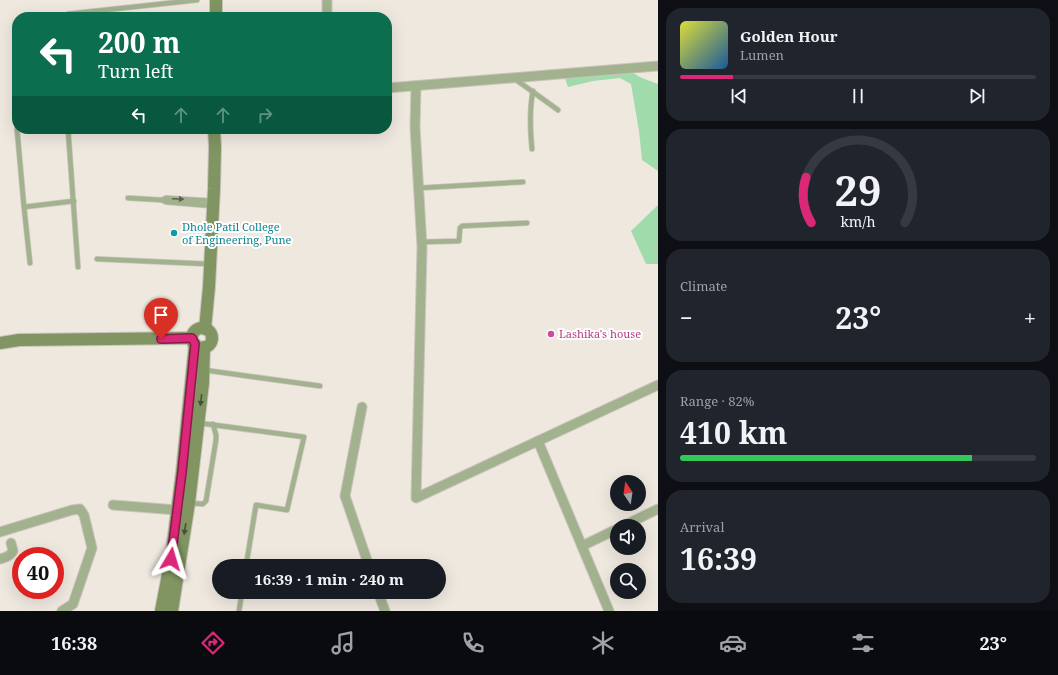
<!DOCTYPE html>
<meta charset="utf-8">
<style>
body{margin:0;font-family:"Noto Serif",serif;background:#20242c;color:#f1f3f6;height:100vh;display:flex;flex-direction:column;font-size:15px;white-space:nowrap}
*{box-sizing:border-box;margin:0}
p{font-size:13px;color:#9ea1a6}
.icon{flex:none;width:22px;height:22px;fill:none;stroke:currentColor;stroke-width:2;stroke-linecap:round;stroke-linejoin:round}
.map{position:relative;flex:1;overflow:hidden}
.details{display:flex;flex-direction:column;gap:8px;padding:8px;background:#0d0f14;width:400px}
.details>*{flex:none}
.guide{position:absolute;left:12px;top:12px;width:380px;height:122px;border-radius:16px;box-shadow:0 4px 16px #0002;background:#0b6e4f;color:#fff;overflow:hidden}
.needle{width:26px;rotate:347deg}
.fabs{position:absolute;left:610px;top:475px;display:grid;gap:8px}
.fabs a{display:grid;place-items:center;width:36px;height:36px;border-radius:50%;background:#171b24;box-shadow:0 4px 16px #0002;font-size:20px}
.speed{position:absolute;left:12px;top:547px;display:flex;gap:8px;font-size:20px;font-weight:700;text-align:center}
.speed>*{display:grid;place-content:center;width:52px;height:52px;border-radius:50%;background:#171b24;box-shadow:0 4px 16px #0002;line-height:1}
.speed .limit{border:6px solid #d22;background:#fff;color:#111}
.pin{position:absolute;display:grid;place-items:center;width:34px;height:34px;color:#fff;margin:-41px -17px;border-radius:50% 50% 50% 0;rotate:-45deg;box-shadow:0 0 4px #0007}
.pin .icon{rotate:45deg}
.me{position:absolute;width:44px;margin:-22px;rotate:7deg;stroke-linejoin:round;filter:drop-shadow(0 0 3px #0008)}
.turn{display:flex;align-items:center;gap:14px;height:84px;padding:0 20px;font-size:18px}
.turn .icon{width:52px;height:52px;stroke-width:2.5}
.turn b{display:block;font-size:28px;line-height:34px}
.lanes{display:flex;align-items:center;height:38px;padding:0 20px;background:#0003;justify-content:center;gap:20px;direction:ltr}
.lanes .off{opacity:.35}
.big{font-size:30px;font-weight:700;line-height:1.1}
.details .tile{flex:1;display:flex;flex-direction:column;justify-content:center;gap:6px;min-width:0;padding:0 14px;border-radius:16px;background:#20242c}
.details .dial{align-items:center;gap:0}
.dial svg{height:104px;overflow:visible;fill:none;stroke:#363941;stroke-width:7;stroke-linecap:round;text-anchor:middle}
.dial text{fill:#f1f3f6;stroke:none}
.song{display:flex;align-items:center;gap:12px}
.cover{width:48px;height:48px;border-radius:6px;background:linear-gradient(135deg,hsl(60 70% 55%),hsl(210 70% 35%))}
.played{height:4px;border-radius:2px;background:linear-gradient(90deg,#db2777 15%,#363941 15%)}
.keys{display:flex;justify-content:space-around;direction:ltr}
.heat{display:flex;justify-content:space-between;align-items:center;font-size:22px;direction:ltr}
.charge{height:6px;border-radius:3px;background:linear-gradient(90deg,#34c759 82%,#363941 0)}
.trip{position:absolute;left:212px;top:559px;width:234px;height:40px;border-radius:20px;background:#171b24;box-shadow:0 4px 16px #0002;font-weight:700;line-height:40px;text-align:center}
.menu{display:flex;height:64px;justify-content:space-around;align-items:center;background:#090b0e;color:#9ea1a6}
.menu .icon{width:28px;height:28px}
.menu .current{color:#db2777}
.menu b{font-size:18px;color:#f1f3f6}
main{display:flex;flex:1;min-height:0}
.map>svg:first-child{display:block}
.green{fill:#a0dcab}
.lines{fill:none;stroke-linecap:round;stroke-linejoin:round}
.lane-casing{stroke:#cac4bc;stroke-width:6}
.street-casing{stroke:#cac4bc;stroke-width:11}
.secondary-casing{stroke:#cac4bc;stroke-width:14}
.lane{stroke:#a2b18e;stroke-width:4.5}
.street{stroke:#a2b18e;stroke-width:9}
.secondary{stroke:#809561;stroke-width:12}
.oneway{fill:#5c614f}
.oneway2{fill:#484f38}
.route-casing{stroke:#8e194d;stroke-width:10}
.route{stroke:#db2777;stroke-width:7}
.culture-dot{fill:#0f9aa8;stroke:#fff;stroke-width:1.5}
.hotel-dot{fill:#d1479c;stroke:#fff;stroke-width:1.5}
.labels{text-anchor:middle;stroke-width:4;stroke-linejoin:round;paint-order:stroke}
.culture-label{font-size:11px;fill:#0d838f;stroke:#fff;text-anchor:start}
.hotel-label{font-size:11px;fill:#b23c85;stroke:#fff;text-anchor:start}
</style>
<main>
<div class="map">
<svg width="658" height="611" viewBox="0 0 658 611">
<rect width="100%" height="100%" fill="#efe8df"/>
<g class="green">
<polygon points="629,71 642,78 658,84 658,171 642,160 639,131 631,84 620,78 593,81 568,87 565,79 580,74"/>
<polygon points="658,205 658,264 646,264 631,231"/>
</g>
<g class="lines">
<g class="lane-casing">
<g id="lane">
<polyline points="63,17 68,14 197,0"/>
<polyline points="515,79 558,110"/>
<polyline points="17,111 16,111 17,124"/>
<polyline points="17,129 24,207 30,263"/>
<polyline points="68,129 78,267"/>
<path d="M532,149C530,129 529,111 533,91"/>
<polyline points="419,188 523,182"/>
<polyline points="128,198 162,200"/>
<polyline points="213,206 166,202 162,200 166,198 213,201"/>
<polyline points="24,207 74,201"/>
<polyline points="421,242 459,241 460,228 462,226 527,223"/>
<polyline points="97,259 209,264"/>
<polyline points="204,370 320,386"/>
<polyline points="199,423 304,437 287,510 256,505 246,566"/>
<polyline points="189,503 203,504 206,501 216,440 216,435 213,424"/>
<polyline points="239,611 242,592"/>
</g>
</g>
<g class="street-casing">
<g id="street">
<polyline points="327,0 327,17"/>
<polyline points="416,86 415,127 422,247 416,498 658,385"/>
<polyline points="387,88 658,66"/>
<polyline points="362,407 345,496 369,566"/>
<polyline points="538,441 609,611"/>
<polyline points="113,505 177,510"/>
<polyline points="623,526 658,509"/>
<polyline points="0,532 72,510 80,509 84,515 92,548 73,604 62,611"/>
<polyline points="582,546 617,529"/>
<path d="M0,559C6,557 9,557 13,551L11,543"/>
<polyline points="378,592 385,611"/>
</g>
</g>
<g class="secondary-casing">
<g id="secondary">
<polyline points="216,17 216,0"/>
<circle cx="202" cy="338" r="10"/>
<polyline points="205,329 209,287 214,189 215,147 214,129"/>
<polyline points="0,343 19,340 192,338"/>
<polyline points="161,611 171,559 182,472 195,344"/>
<polyline points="172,611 189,503 203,383 204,347"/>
</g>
</g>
<use href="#lane" class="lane"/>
<use href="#street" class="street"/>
<use href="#secondary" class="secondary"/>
</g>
<defs><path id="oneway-solid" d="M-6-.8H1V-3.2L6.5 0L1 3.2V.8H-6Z"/></defs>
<use class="oneway" href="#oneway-solid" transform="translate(178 199) rotate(3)"/>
<g class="oneway2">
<use href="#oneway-solid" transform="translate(201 400) rotate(97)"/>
<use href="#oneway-solid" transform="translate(185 529) rotate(99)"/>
</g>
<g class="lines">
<g class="route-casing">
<polyline id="route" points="161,339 192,338 195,344 182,472 171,559"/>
</g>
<use href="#route" class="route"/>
</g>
<circle class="culture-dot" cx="174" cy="233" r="4"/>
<circle class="hotel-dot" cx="551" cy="334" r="4"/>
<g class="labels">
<g class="culture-label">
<text x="182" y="231">Dhole Patil College<tspan x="182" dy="13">of Engineering, Pune</tspan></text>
</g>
<g class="hotel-label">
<text x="559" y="338">Lashika's house</text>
</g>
</g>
</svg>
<div class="fabs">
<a><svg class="needle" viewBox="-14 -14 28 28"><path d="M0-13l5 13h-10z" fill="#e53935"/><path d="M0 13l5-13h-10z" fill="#9ea1a6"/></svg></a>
<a><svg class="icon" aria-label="sound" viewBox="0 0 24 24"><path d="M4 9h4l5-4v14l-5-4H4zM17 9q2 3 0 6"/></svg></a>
<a><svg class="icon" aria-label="search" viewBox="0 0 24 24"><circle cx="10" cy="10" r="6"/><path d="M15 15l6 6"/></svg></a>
</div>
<div class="speed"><div class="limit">40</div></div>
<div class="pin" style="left:161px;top:339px;background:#d93025"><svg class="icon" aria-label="arrive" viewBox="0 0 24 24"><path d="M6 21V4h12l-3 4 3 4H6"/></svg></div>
<svg class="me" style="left:171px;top:559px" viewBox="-20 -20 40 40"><path d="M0-17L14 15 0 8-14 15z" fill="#db2777" stroke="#fff" stroke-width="4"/></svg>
<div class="trip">16:39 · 1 min · 240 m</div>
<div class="guide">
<div class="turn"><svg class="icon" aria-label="left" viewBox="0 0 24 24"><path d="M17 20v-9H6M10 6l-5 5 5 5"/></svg><div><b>200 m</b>Turn left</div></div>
<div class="lanes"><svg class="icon" aria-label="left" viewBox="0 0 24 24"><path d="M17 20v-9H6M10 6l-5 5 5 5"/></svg><svg class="icon off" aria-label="ahead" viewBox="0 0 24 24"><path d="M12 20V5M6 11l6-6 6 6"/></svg><svg class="icon off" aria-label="ahead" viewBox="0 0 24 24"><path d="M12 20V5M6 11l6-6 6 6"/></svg><svg class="icon off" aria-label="right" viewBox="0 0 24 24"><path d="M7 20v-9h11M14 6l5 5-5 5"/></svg></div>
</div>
</div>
<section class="details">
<div class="tile">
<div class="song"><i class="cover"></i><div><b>Golden Hour</b><p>Lumen</p></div></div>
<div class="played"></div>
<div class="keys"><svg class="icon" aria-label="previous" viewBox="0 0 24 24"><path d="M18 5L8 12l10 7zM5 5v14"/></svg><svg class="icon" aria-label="pause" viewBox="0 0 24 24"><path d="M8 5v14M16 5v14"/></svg><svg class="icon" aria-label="next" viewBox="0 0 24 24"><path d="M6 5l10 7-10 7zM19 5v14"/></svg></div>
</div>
<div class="tile dial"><svg viewBox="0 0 100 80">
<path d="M14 69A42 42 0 1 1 86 69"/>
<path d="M14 69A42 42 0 0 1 10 34" stroke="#db2777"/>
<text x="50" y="56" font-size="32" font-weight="700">29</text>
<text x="50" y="72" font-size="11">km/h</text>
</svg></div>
<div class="tile"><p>Climate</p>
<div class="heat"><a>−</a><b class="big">23°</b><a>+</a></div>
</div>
<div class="tile"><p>Range · 82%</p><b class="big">410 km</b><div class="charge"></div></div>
<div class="tile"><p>Arrival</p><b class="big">16:39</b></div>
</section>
</main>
<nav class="menu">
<b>16:38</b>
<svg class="icon current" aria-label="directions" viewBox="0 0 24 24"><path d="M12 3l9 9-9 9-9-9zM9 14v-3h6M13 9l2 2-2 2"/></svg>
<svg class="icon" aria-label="music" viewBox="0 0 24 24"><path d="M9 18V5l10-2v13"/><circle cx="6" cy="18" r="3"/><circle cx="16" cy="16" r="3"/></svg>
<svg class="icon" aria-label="phone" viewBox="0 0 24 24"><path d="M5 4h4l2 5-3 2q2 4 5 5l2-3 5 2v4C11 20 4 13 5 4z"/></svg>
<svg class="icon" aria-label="climate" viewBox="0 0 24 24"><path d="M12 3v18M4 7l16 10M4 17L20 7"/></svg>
<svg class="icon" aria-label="car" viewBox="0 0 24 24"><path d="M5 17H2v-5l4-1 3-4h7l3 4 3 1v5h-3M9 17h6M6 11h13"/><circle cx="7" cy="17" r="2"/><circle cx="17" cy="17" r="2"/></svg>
<svg class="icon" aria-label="filters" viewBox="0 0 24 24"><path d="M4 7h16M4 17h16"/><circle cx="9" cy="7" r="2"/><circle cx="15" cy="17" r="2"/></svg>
<b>23°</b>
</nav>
